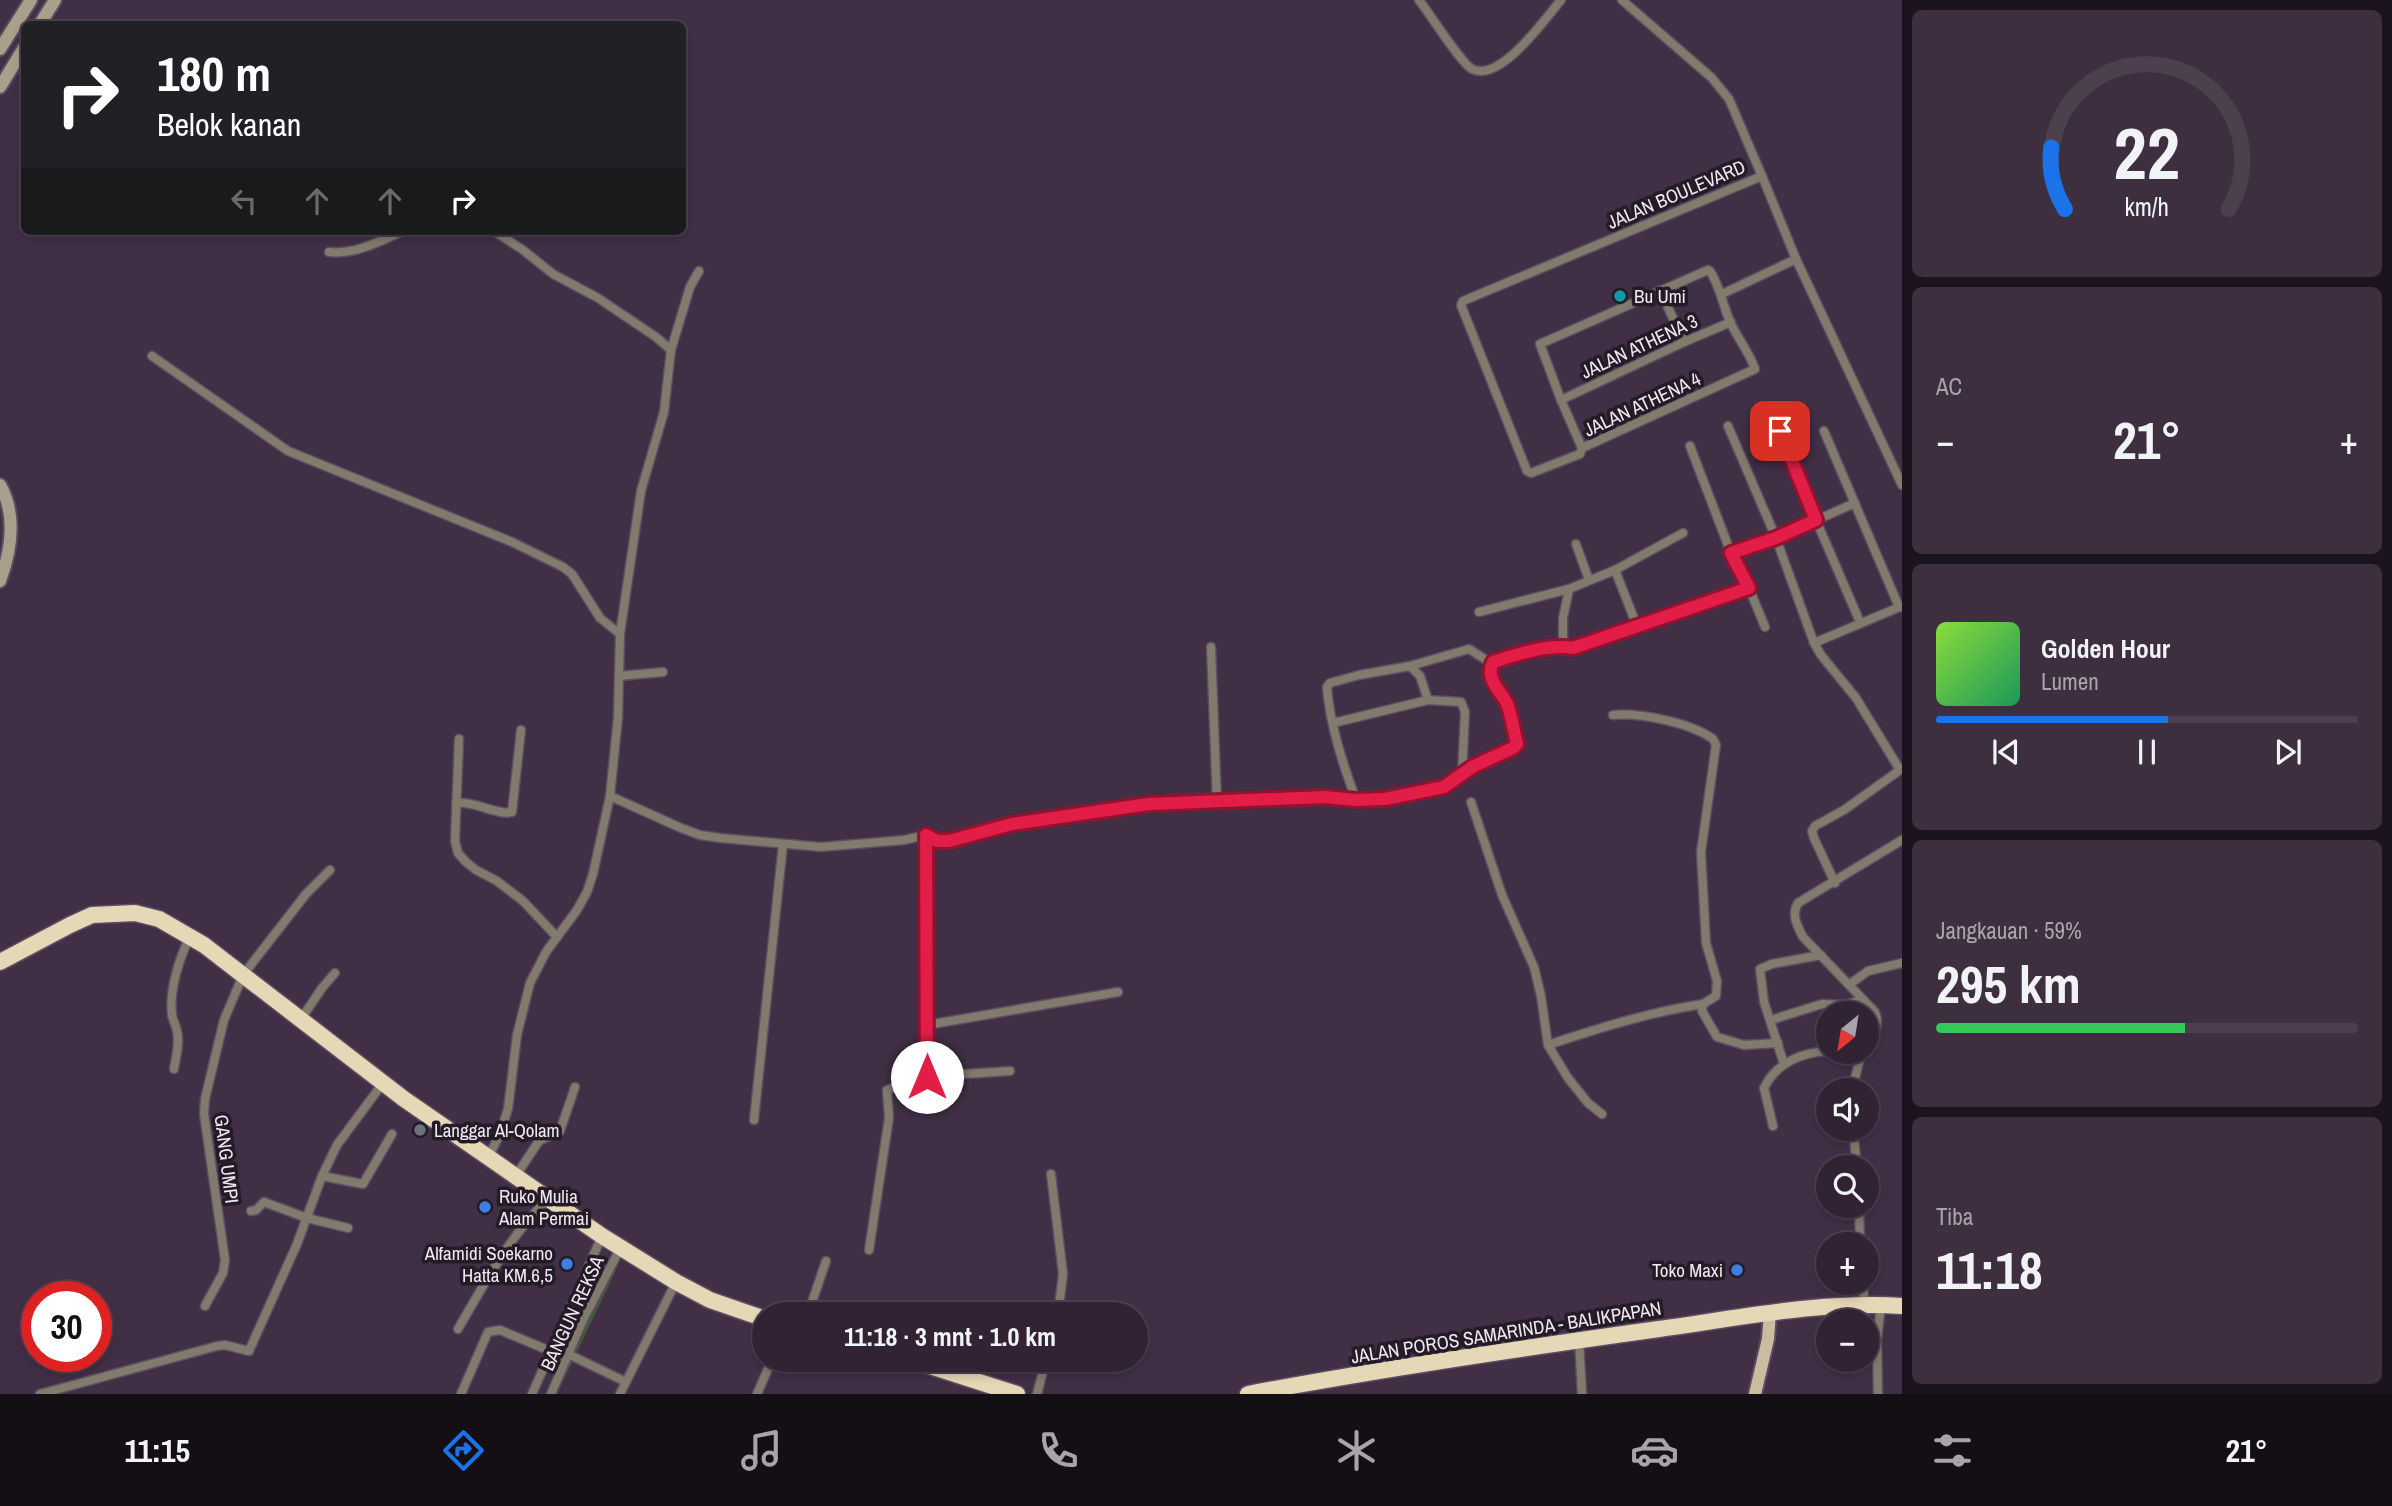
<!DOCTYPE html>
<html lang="id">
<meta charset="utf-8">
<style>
body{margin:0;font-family:"Archivo Narrow",sans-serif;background:#3d2f40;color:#f1f3f6;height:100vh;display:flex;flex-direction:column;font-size:26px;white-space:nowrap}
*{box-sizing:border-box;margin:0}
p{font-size:23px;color:#a8a4ac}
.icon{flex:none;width:38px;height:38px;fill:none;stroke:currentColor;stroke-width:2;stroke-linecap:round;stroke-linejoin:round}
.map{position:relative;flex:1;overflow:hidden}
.sheet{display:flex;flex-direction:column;gap:10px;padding:10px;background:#1b131d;width:490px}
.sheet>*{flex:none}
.guide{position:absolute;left:21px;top:21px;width:665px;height:214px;border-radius:10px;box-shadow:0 4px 10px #0003,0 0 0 2px #4c404f;background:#202124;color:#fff;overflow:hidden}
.needle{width:46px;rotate:210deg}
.tools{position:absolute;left:1816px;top:1001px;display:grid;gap:14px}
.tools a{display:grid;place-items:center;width:63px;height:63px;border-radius:50%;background:#312334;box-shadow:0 4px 10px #0003,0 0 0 2px #4c404f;font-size:35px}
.speed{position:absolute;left:21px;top:1281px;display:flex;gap:14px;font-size:35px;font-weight:700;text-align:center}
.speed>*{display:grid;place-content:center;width:91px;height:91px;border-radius:50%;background:#312334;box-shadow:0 4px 10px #0003,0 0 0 2px #4c404f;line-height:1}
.speed .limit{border:10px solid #d22;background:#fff;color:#111}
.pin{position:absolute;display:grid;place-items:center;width:60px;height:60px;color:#fff;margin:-30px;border-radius:14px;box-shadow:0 4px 10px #0006}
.me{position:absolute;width:77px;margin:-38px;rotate:0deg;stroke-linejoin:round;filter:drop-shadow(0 0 5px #0008)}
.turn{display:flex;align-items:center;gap:24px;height:147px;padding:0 21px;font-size:32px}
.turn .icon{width:91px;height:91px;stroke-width:2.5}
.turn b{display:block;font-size:49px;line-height:60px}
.lanes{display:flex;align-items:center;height:66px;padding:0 21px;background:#0003;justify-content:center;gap:35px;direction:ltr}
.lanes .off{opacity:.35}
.big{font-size:52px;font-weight:700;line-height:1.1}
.sheet .widget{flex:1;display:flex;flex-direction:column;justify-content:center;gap:10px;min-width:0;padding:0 24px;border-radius:10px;background:#3d2f40}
.sheet .dial{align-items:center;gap:0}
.dial svg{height:182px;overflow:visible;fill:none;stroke:#4c404f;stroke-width:7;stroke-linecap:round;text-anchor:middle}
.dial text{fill:#f1f3f6;stroke:none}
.song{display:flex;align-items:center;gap:21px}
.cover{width:84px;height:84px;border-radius:10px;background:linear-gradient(135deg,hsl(90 70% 55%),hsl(150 70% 35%))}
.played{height:7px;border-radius:4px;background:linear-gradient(90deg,#1a73e8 55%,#4c404f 55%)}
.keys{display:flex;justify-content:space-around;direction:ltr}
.heat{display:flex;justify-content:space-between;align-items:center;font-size:38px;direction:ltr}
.charge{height:10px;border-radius:5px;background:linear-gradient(90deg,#34c759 59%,#4c404f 0)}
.trip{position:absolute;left:752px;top:1302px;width:396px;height:70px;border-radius:35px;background:#312334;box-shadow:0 4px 10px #0003,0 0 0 2px #4c404f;font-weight:700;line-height:70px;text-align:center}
.tab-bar{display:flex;height:112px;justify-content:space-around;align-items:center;background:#140e15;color:#a8a4ac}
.tab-bar .icon{width:49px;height:49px}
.tab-bar .on{color:#1a73e8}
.tab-bar b{font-size:32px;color:#f1f3f6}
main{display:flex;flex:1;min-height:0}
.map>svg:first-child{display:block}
.green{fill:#405c33}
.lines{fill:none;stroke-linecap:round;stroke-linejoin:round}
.street-casing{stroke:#5d4c62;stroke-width:11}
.secondary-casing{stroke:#5d4c62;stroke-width:16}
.primary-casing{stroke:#5d4c62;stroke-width:16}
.highway-casing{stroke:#5d4c62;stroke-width:19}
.street{stroke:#807b6d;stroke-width:8}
.secondary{stroke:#a9a08b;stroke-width:12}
.primary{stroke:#c8bda1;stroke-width:12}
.highway{stroke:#e4d8b6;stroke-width:16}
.route-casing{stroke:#92132f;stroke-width:18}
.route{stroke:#e11d48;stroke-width:12}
.culture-dot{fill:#0f9aa8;stroke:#231b26;stroke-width:2.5}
.worship-dot{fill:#6b7280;stroke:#231b26;stroke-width:2.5}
.shop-dot{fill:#3f7fe0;stroke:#231b26;stroke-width:2.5}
.labels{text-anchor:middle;stroke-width:7;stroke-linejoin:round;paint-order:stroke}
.street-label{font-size:19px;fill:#f1e6f5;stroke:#231b26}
.poi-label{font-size:19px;fill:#f1e6f5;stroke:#231b26;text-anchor:start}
</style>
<main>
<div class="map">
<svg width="1902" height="1394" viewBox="0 0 1902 1394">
<rect width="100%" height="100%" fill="#412f46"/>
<polygon class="green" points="608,1262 617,1268 557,1394 548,1394"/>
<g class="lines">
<g class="street-casing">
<g id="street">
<path d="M1419,0C1430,14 1460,62 1472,69C1500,83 1545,19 1561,0"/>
<polyline points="1622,0 1712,78 1729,99 1762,176"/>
<polyline points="494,231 523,250 553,274 598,298 656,337 671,350"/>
<path d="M329,252C354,255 381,241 403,231"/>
<polyline points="1660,290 1684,342"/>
<polyline points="1722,294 1796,259"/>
<polyline points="152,356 288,451 512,542 563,567 572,574 600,618 620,634"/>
<polyline points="1561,400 1684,342 1731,322"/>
<polyline points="1772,408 1816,520 1860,622"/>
<polyline points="1728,426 1776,538 1814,643 1821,655 1856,698 1900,770 1844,810 1815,826 1812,831 1814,838 1835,883"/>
<polyline points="1824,431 1899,607"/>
<polyline points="1690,446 1731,553 1749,588 1765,627"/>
<path d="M1582,448L1561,400L1540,344L1708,270L1710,271C1721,288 1723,307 1731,324C1739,340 1749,352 1755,369L1582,448L1580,454L1531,473L1527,471L1461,305L1463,301L1762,176L1796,259L1902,485"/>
<polyline points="1576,544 1589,580"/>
<polyline points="1731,553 1776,538 1855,503"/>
<polyline points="1615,570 1637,626"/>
<polyline points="1479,612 1569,589 1615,570 1683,533"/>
<polyline points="1814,643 1902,606"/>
<polyline points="1563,646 1563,618 1569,589"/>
<polyline points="1211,647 1217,802"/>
<polyline points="1410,666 1469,649 1491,663"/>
<polyline points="619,676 663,672"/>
<path d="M1613,715C1639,712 1691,723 1713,739L1716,745L1701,852L1706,943L1717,981L1716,996L1703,1004L1702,1011L1717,1037L1744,1045L1778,1043"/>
<polyline points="1333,723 1428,700"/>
<polyline points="459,739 455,841 458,853 466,862 476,870 497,881 523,901 557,937"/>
<path d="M610,796L681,828L700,835L720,838L821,847L904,840L926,835L945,842L1012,825L1149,804L1325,797L1356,800L1385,799L1444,787L1462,775L1471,767L1513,748L1517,745C1514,732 1512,719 1508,706C1504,693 1484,680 1493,662C1518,654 1547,644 1573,648L1749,588"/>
<path d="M1356,800C1343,764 1330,726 1327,687L1330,683L1359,675L1410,666L1420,676L1428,700L1461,702L1465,712L1462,775"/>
<polyline points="1471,802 1502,895 1534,967 1541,996 1548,1045 1568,1078 1588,1103 1602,1114"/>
<path d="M456,803C475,801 499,816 512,812L521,730"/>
<polyline points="926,835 927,1077"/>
<polyline points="1850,984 1868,971 1902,963"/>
<polyline points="301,1019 322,988 335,973"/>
<polyline points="1771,1020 1822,1004 1843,1005 1863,1000"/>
<polyline points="927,1025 1118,992"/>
<path d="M1548,1045C1599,1028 1650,1012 1703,1004"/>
<path d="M1867,1045C1874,1034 1880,1025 1875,1012L1803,937C1797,926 1791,914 1798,903L1902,840"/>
<polyline points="1850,1052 1860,1058 1852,1090"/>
<polyline points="1784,1064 1764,1002 1760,969 1772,964 1821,955"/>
<path d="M174,1069C176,1056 180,1043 177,1031C176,1025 173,1021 172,1015C169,991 179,958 190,937"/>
<polyline points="754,1120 783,844"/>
<path d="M1773,1126L1764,1088C1776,1063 1802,1052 1829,1051"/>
<polyline points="1853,1129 1857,1167"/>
<polyline points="489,1156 500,1134 508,1109 517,1035 530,983 546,952 577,910 587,892 593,874 610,796 618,717 620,634 641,491 664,412 671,350 690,287 699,271"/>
<polyline points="1051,1174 1063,1274 1058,1314"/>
<polyline points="322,1176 363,1184 392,1134"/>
<polyline points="515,1177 539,1141 560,1131 575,1087"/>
<polyline points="1859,1206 1860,1244"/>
<polyline points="251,1211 256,1210 264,1202 307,1218 348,1228"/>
<polyline points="869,1250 889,1118 887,1090 920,1077 1010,1071"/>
<polyline points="1863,1283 1864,1304"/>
<polyline points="205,1306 223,1273 225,1260 204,1114 205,1099 224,1020 243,975 306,894 330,870"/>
<polyline points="808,1314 826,1261"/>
<path d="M458,1329C485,1283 510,1235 548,1199"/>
<polyline points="1579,1340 1582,1394"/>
<polyline points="568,1354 626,1382"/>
<polyline points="40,1394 217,1346 225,1345 249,1351 297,1244 322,1176 337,1145 383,1083"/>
<polyline points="461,1394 488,1332 500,1330 550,1351"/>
<polyline points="532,1394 602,1236"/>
<polyline points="551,1394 583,1320 621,1247"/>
<polyline points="620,1394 676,1282"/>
<polyline points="757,1394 772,1360"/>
<polyline points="1037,1394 1046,1360"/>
<polyline points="1878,1394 1877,1340 1881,1305"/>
</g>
</g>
<g class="secondary-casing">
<g id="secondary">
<polyline points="40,24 55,0"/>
<polyline points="0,49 31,0"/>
<polyline points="0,87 24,48"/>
<path d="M0,485C17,515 11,551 0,581"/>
</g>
</g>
<g class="primary-casing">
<polyline id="primary" points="1755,1394 1768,1339 1770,1312"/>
</g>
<g class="highway-casing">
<g id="highway">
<polyline points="0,962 70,925 92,915 135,913 159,919 204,945 404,1099 602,1236 676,1282 710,1300 765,1319"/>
<polyline points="911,1360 1017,1394"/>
<path d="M1248,1394C1384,1368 1522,1348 1659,1329C1739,1318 1820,1301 1902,1306"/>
</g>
</g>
<use href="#street" class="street"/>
<use href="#secondary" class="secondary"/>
<use href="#primary" class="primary"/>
<use href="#highway" class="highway"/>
</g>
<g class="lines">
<g class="route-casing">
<path id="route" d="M927,1077L926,835L937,841H949L1012,824L1149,804L1325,797L1356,800L1385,799L1444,787L1472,767L1513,748L1517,744C1514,732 1512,719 1508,706C1504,693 1484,681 1493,662C1518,654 1547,644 1573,648L1749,588L1731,553L1776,538L1816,520L1780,431"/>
</g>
<use href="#route" class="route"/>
</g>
<circle class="culture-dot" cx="1620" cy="296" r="7"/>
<circle class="worship-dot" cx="420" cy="1130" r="7"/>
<g class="shop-dot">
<circle cx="485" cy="1207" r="7"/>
<circle cx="567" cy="1264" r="7"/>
<circle cx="1737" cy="1270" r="7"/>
</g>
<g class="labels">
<g class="street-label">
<text transform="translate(1676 194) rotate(-23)" y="7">JALAN BOULEVARD</text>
<text transform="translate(1639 346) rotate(-25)" y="7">JALAN ATHENA 3</text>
<text transform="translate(1642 404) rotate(-25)" y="7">JALAN ATHENA 4</text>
<text transform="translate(227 1159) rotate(83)" y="7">GANG UMPI</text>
<text transform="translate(572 1313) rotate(-65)" y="7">BANGUN REKSA</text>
<text transform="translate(1506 1332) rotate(-9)" y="7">JALAN POROS SAMARINDA - BALIKPAPAN</text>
</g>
<g class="poi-label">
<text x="1634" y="303">Bu Umi</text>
<text x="434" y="1137">Langgar Al-Qolam</text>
<text x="499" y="1203">Ruko Mulia<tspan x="499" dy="22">Alam Permai</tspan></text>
<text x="553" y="1260" text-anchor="end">Alfamidi Soekarno<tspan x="553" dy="22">Hatta KM.6,5</tspan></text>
<text x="1723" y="1277" text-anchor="end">Toko Maxi</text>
</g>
</g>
</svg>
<div class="tools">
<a><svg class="needle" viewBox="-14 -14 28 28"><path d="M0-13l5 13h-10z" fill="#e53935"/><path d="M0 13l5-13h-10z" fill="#a8a4ac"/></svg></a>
<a><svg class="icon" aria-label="sound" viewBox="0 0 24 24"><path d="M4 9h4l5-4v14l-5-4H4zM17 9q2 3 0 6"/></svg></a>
<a><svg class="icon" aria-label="search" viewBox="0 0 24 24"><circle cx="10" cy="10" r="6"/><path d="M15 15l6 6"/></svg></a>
<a>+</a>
<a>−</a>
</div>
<div class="speed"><div class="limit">30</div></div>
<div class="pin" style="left:1780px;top:431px;background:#d93025"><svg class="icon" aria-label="arrive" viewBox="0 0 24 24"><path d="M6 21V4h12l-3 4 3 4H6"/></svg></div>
<svg class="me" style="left:927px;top:1077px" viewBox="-20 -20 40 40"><circle r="19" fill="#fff"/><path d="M0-13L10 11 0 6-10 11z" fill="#e11d48"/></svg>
<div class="trip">11:18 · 3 mnt · 1.0 km</div>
<div class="guide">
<div class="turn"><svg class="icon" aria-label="right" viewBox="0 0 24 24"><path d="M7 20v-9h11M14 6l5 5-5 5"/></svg><div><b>180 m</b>Belok kanan</div></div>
<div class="lanes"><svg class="icon off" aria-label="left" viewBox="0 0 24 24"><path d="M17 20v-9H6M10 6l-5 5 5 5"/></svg><svg class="icon off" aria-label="ahead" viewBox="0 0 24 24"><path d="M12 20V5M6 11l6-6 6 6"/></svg><svg class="icon off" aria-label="ahead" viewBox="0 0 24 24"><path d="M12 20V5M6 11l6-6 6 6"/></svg><svg class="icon" aria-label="right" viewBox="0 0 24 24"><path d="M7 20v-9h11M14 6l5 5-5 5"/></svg></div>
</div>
</div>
<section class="sheet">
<div class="widget dial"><svg viewBox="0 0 100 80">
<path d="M14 69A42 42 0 1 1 86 69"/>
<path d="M14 69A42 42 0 0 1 8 42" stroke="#1a73e8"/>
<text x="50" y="56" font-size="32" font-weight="700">22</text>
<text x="50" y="72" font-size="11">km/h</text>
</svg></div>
<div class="widget"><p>AC</p>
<div class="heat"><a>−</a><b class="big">21°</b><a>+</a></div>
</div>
<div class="widget">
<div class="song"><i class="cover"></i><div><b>Golden Hour</b><p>Lumen</p></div></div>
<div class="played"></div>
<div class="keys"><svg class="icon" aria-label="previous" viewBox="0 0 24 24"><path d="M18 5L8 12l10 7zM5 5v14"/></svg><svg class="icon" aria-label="pause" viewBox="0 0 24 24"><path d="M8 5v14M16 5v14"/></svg><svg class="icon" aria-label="next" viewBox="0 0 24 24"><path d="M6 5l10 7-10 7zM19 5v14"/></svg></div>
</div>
<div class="widget"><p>Jangkauan · 59%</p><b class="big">295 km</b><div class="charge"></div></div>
<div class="widget"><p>Tiba</p><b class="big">11:18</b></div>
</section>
</main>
<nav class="tab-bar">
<b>11:15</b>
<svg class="icon on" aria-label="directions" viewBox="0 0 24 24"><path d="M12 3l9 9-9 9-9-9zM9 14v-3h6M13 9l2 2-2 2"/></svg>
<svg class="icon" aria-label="music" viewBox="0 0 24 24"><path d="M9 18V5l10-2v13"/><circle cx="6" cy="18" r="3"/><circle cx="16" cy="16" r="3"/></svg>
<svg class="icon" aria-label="phone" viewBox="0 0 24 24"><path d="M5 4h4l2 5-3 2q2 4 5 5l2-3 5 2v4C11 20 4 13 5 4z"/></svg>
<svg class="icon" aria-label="climate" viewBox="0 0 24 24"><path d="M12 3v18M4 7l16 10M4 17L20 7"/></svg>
<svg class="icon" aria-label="car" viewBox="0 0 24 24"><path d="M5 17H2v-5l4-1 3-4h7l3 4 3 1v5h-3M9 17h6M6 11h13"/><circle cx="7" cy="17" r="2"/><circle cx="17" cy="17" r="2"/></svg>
<svg class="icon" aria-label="filters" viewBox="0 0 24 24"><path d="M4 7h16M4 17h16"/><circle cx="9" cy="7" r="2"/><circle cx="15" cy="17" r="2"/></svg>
<b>21°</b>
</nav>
